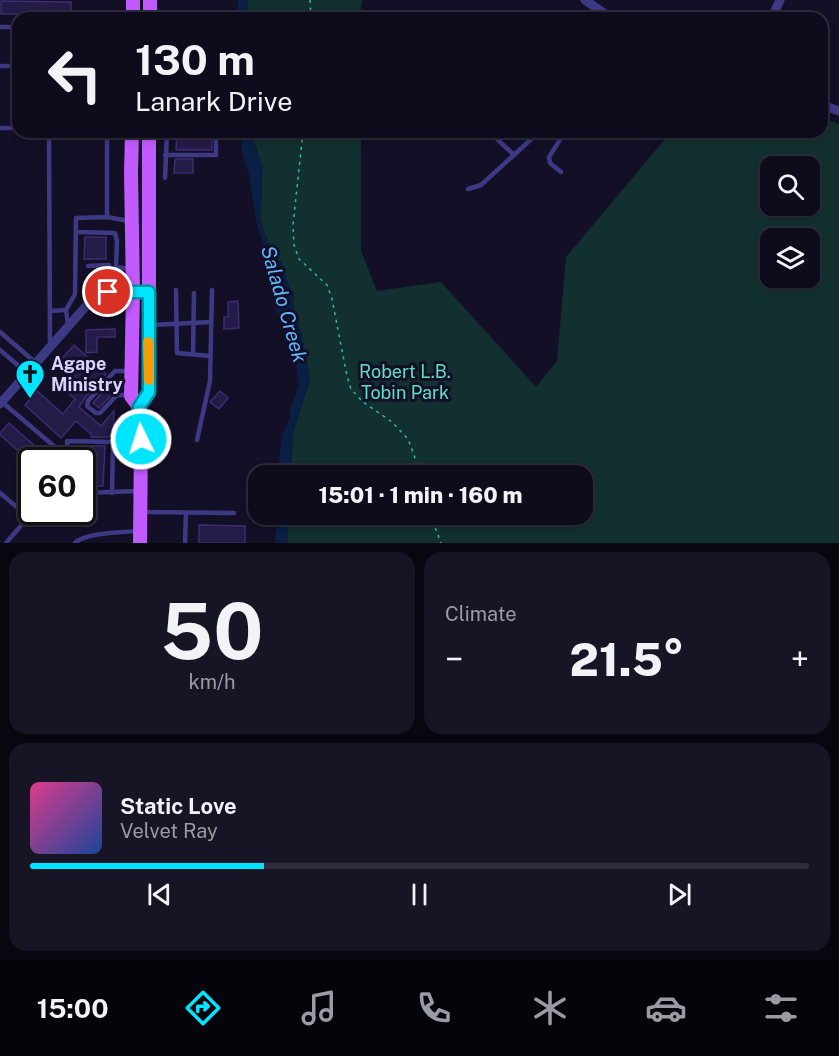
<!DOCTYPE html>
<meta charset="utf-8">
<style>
body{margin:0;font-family:"Public Sans",sans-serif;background:#171425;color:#f1f3f6;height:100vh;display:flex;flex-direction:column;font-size:22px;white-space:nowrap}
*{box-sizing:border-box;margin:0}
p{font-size:20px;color:#9b9ba3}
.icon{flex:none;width:33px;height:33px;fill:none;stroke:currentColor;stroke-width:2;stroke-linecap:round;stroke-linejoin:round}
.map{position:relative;height:543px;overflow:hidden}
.side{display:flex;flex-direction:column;gap:9px;padding:9px;background:#08060f;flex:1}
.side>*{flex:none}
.banner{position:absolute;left:12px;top:12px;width:816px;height:126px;border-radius:18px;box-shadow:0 3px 9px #0003,0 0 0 2px #2e2b3b;background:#0e0b1c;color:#f1f3f6;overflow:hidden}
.controls{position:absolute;left:760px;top:156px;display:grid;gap:12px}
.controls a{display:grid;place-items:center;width:60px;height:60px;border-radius:12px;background:#0e0b1c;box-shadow:0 3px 9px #0003,0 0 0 2px #2e2b3b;font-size:30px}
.speed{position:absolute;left:18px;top:447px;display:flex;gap:12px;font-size:30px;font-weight:700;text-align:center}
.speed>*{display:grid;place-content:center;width:78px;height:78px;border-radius:50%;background:#0e0b1c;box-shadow:0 3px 9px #0003,0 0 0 2px #2e2b3b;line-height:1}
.speed .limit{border:3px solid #111;border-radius:9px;background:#fff;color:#111}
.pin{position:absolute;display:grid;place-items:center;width:51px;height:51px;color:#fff;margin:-26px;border:3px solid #fff;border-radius:50%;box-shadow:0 2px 6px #0007}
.me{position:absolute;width:66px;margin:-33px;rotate:356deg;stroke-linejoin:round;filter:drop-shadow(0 0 4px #0008)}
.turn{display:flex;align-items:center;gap:21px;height:126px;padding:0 24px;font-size:27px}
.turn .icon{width:78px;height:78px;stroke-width:2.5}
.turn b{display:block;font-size:42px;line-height:51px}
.big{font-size:45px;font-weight:800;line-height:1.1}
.side .widget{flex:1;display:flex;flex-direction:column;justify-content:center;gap:9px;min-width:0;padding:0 21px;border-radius:18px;background:#171425}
.side .dial{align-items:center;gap:0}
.dial b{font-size:78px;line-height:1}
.song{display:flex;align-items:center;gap:18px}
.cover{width:72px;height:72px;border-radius:9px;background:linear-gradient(135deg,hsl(330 70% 55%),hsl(220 70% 35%))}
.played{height:6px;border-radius:3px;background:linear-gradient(90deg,#00e5ff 30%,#2e2b3b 30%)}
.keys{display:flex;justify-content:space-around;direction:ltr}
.heat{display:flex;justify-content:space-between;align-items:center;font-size:33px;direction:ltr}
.side .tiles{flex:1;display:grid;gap:9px;grid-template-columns:1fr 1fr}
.widget:last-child{grid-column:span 2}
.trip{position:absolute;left:248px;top:465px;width:345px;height:60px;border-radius:18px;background:#0e0b1c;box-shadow:0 3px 9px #0003,0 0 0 2px #2e2b3b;font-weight:800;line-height:60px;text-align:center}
.dock{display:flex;height:96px;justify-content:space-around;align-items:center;background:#06040b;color:#9b9ba3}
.dock .icon{width:42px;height:42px}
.dock .on{color:#00e5ff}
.dock b{font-size:27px;color:#f1f3f6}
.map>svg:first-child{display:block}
.green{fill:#12302f;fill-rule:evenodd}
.water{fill:#0a1f44}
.building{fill:#241b47;stroke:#3b2d73;stroke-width:1.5}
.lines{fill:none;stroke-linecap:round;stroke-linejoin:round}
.path{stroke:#2fb8b0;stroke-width:1.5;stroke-dasharray:3 4.5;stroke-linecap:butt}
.service{stroke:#3d3a85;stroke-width:4.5}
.minor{stroke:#3d3a85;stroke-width:9}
.primary{stroke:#c25bff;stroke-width:14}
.route-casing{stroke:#0095a6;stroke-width:15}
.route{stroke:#00e5ff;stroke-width:10}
.slow{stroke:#f59e0b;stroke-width:10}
.labels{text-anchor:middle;stroke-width:6;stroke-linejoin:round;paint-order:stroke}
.poi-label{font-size:18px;font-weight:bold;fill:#d9d4ff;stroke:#130f26;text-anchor:start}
.park-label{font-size:18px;fill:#5fe0c0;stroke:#130f26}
.water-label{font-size:20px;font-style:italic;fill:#62b6ff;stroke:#130f26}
</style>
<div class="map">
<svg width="839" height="543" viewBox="0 0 839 543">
<rect width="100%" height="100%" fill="#130f26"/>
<g class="green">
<polygon points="249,0 362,0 360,18 250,18 247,4"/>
<path d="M822,118L839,124V543H285L287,515L582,514V476L291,475L293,433L310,379L301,332L294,311V293L289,288L282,264L272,253L260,220L262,185L257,149L252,138V132H361V251L377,291L441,282L536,387L557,361L566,257L671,132H822ZM771,166H810V206H771ZM771,238H810V278H771Z"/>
</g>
<g class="water">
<polygon points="238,0 249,0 247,4 250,18 237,18"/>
<polygon points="241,132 252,132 252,138 263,167 260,220 271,252 283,265 289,288 294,293 294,311 301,332 310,379 293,433 291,475 276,475 278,470 282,435 290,418 290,410 299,385 292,341 291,338 283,330 274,304 270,267 264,245 257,225 249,174 242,155"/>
<polygon points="277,515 288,515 288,543 275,543"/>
</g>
<g class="building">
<polygon points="1,1 71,2 71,18 49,18 49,14 1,14"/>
<polygon points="177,132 212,132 212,150 176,150"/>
<polygon points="176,159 193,159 193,173 174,173 175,160"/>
<polygon points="85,237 106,237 106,259 84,259"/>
<polygon points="238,301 239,328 224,329 224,317 228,317 228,302"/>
<polygon points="115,329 115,337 97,337 97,352 86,353 86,330"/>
<polygon points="74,345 106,374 85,398 79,407 101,426 114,411 113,433 109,437 91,437 91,434 76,421 61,438 25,405 37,391 63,414 75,399 63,389 75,376 59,362"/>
<polygon points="112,381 119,387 99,408 93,403"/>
<polygon points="220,391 228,398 219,409 210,402"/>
<polygon points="9,423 46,456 41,460 29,460 0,435 0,433"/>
<polygon points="80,446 105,446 103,486 82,486 82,460 79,460"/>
<polygon points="199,525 245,526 245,543 199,543"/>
</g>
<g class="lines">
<g class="path">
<polyline points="310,0 311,18"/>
<polyline points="303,132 293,225 294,245 299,259 327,285 332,299 347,376 351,389 363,402 392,422 408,439 415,458 418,476"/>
<polyline points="430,514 441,543"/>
</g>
<g class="service">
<polyline points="84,18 84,15 132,16"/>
<polyline points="528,18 541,18"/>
<polyline points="0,27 18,27"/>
<polyline points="0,66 18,66"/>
<polyline points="0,128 18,128"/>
<polyline points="49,132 50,345"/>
<polyline points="107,132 107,217"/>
<polyline points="492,132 499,141 514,155"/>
<polyline points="165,155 216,155 216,132"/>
<polyline points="561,172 550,163 549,157 565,132"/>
<polyline points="165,178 167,132"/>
<polyline points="468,189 481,185 539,132"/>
<polyline points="76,232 115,233 117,241 116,267 130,269"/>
<polyline points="88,266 109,265 110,280 91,285 94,297"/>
<polyline points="176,290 177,353 210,356"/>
<polyline points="50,311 66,310"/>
<polyline points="68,325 66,310 75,294 76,218 107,217 129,221"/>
<polyline points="151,325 211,322"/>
<polyline points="0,332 36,363"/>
<polyline points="0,350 27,373"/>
<polyline points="193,353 194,293"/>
<polyline points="128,395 117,395 100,413 96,413 87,406 88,401 115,371 128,371"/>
<polyline points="2,402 68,458"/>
<polyline points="197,440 210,381 212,290"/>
<polyline points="68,460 67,441 113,442 138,439"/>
<polyline points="0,493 24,513 25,521 6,543"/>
<polyline points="82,493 140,491"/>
<polyline points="112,493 113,442"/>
<polyline points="143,512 234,513"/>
<path d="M75,543C84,533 123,532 137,531"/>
<polyline points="185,543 186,513"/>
</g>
<g class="minor">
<polyline points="585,0 611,18"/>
<polyline points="768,18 774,13 780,0"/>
<polyline points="822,105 839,111"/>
<polyline points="0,404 94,297 108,292 137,292"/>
</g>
<g class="primary">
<polyline points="150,0 150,18"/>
<polyline points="133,18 133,0"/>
<polyline points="132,132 131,173 133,292 131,396 139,407 141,439 140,543"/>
<polyline points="139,407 149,392 149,132"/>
</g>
</g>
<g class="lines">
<g class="route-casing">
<polyline id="route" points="108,292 149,292 149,392 139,407 141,439"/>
</g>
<use href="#route" class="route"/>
<polyline class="slow" points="148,342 149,380"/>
</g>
<defs>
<g id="church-pin" transform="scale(1.5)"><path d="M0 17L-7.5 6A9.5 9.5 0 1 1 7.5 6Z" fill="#00e5ff" stroke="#130f26"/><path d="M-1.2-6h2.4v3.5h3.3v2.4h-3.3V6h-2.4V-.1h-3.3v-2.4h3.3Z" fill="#111"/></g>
</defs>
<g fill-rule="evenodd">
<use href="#church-pin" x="30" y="374"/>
</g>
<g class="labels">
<g class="poi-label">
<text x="51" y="370">Agape<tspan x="51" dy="21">Ministry</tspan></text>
</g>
<g class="park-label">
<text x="405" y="378">Robert L.B.<tspan x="405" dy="21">Tobin Park</tspan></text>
</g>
<g class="water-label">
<text transform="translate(284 304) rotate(74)" y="7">Salado Creek</text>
</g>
</g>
</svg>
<div class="controls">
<a><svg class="icon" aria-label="search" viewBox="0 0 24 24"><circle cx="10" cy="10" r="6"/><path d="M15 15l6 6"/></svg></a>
<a><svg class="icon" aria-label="layers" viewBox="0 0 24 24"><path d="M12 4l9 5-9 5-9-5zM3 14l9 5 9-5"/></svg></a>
</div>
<div class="speed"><div class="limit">60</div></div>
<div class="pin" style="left:108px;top:292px;background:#d93025"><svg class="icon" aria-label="arrive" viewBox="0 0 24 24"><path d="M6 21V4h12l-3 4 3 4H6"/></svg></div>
<svg class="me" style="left:141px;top:439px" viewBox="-20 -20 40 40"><circle r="17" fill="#00e5ff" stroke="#fff" stroke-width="3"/><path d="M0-11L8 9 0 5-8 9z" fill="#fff"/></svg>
<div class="trip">15:01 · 1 min · 160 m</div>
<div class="banner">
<div class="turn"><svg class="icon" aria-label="left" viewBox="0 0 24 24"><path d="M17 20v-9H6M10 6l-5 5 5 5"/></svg><div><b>130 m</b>Lanark Drive</div></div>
</div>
</div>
<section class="side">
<div class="tiles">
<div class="widget dial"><b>50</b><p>km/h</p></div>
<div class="widget"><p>Climate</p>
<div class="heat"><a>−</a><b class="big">21.5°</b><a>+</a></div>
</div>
<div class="widget">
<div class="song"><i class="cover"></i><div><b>Static Love</b><p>Velvet Ray</p></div></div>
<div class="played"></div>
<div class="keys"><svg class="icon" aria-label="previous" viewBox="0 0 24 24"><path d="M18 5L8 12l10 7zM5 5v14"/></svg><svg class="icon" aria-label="pause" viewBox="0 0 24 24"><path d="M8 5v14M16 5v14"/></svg><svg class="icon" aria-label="next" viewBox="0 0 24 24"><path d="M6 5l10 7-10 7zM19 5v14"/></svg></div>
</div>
</div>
</section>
<nav class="dock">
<b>15:00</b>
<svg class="icon on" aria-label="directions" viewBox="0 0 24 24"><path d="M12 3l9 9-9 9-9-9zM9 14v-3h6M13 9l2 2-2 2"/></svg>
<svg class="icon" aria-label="music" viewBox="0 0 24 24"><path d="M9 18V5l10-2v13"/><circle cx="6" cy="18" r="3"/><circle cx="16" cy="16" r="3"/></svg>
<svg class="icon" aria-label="phone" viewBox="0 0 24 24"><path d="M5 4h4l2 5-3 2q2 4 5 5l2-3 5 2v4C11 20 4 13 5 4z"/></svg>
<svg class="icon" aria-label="climate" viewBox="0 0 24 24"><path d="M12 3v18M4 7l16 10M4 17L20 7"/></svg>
<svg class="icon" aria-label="car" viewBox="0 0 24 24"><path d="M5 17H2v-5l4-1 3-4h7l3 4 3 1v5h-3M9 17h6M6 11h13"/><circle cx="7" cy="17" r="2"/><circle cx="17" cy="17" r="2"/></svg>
<svg class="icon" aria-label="filters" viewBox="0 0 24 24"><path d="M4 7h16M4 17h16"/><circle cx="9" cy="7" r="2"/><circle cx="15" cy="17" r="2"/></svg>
</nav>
